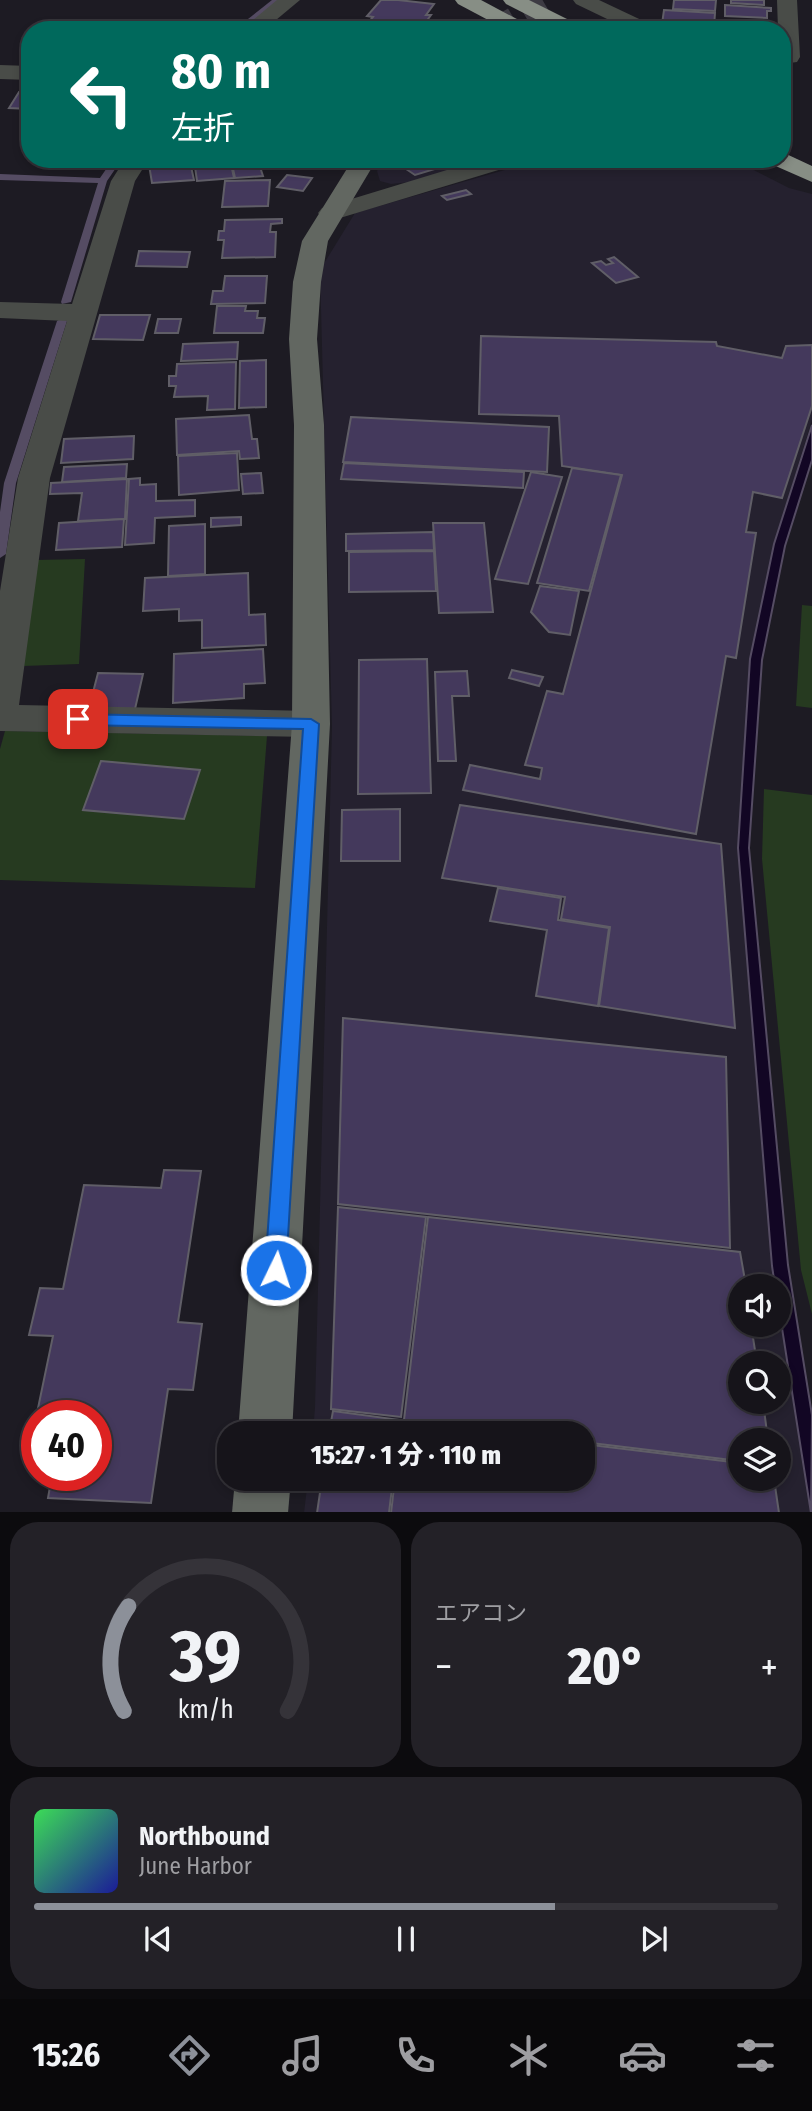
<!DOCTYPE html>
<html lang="ja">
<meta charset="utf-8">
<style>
body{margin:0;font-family:"Fira Sans Condensed","Noto Sans JP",sans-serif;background:#232127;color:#f1f3f6;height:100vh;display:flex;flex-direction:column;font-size:26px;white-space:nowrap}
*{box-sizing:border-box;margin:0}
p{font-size:23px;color:#9e9ea2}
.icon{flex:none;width:38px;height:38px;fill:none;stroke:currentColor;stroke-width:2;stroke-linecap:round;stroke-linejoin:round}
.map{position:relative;height:1512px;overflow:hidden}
.sheet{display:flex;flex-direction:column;gap:10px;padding:10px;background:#0c0b0e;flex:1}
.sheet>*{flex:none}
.hud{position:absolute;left:21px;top:21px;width:770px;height:147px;border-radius:28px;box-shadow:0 4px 10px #0003,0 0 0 2px #353339;background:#00695c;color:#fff;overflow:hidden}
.controls{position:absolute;left:728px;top:1274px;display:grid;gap:14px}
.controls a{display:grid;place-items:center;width:63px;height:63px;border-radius:50%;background:#16141a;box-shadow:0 4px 10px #0003,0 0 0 2px #353339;font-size:35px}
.speed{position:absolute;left:21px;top:1400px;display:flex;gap:14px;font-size:35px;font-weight:700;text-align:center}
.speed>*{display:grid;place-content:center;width:91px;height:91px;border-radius:50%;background:#16141a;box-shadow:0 4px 10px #0003,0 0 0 2px #353339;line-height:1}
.speed .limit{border:10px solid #d22;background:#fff;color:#111}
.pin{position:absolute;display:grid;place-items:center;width:60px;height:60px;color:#fff;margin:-30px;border-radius:14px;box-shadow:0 4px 10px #0006}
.me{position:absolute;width:77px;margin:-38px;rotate:4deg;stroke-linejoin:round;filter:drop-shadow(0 0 5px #0008)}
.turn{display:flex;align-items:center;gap:24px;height:147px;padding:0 35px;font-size:32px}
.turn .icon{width:91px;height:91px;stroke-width:2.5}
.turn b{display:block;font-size:49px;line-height:60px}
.big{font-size:52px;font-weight:800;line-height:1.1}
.sheet .widget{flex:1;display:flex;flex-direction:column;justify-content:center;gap:10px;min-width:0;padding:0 24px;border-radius:28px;background:#232127}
.sheet .dial{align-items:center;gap:0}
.dial svg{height:182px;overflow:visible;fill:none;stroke:#353339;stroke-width:7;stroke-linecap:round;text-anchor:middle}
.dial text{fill:#f1f3f6;stroke:none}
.song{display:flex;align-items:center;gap:21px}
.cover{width:84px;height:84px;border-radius:10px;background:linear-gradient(135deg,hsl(130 70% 55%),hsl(240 70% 35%))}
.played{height:7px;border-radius:4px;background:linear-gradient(90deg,#8c9099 70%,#353339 70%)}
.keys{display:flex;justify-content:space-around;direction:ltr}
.heat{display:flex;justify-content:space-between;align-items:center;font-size:38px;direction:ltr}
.sheet .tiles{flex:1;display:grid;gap:10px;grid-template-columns:1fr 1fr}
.widget:last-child{grid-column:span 2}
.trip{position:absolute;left:217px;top:1421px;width:378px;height:70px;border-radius:28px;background:#16141a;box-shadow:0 4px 10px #0003,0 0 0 2px #353339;font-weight:800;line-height:70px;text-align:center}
.dock{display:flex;height:112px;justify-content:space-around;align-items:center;background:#09080a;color:#9e9ea2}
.dock .icon{width:49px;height:49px}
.dock .selected{color:#8c9099}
.dock b{font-size:32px;color:#f1f3f6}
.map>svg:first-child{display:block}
.built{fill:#25212f;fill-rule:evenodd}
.green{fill:#263a20}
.water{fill:#120624;stroke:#554c63;stroke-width:2}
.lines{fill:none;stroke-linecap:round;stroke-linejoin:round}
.stream{fill:#554c63;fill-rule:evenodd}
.building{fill:#44395c;stroke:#605e67;stroke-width:2}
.secondary-tunnel{stroke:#3d3b43;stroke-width:23;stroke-dasharray:23 11;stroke-linecap:butt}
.street{fill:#494c48;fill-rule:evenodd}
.secondary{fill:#626761;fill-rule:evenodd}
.highway{fill:#878e85;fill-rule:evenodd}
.route{fill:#1a73e8;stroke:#114b97;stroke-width:2}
</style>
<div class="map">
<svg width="812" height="1513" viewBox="0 0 812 1513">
<rect width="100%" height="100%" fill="#1d1b23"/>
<g class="built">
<polygon points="385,159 487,159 410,182 391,184 380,181 377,171"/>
<path d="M543,159H732L789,188L812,194V420L774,544L750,659L738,848L775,1286H740V1325H779V1309L811,1512L304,1513L308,1479H583V1433H313L315,1407L332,727L320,270L355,213ZM740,1363H779V1402H740ZM740,1440H779V1479H740Z"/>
</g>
<g class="green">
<polygon points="85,559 79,664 23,666 35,560"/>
<polygon points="802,605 812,606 812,708 796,706"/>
<polygon points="5,731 267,736 255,888 0,880 0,749"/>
<polygon points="764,789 812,795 812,1314 801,1270 762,859"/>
</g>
<polygon class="water" points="812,425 812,460 785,546 762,660 749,848 788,1265 812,1415 811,1513 779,1309 779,1286 775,1286 772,1266 738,848 750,659 774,544"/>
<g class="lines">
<g class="stream">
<polygon points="272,0 281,0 243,30 234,30"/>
<polygon points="113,159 122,159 107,181 71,302 62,304 61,302 98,183 0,180 0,174 100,178"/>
<polygon points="62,318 67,321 16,483 6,554 0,558 0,512 4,483 57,321"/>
</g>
</g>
<g class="building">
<polygon points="381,0 398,0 434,4 426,15 431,15 420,30 362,30 373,17 367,16"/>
<polygon points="674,0 716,0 715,11 673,9"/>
<polygon points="731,0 764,0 764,5 731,3"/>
<polygon points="725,5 771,8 771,11 767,11 767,18 725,16"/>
<polygon points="664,10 715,13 714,27 662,24"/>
<polygon points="721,20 749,22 749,30 720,30"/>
<polygon points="276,21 340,24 338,30 272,30"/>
<polygon points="19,92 30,93 30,109 9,108"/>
<polygon points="234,159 311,159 308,164 287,161 281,169 232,163"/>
<polygon points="401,159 468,159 415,175 403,167"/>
<polygon points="190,162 194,180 152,183 149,165"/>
<polygon points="231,164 234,178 197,181 195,167"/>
<polygon points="232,164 260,167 263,176 235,178"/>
<polygon points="287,175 312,178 303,191 277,187"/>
<polygon points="270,180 268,206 222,207 225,181"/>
<polygon points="466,190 471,194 447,200 442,196"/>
<polygon points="282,219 282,223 271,224 270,232 276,232 275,257 222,258 224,240 218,240 219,231 224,231 225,220"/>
<polygon points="139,251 190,252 187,267 136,266"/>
<polygon points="614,257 638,277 616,283 592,263 601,261 606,265 613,263 608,259"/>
<polygon points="225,276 267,276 265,303 211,304 213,291 223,291"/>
<polygon points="217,306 246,306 245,311 258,311 257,318 265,318 263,333 214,333"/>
<polygon points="100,315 150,315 143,340 93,339"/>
<polygon points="158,319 181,319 178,333 155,333"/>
<polygon points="481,336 716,342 717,346 782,358 786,346 812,345 812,406 782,498 753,492 746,532 756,533 736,658 726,656 696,834 463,790 470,765 540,779 542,768 525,765 547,691 563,694 622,475 562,466 559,416 479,414"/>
<polygon points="238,342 237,359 181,361 183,344"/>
<polygon points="266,360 266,407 239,408 240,361"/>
<polygon points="236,362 235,409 207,410 208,396 174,397 176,386 169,386 169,376 176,376 177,364"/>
<polygon points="249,415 252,439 257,439 259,458 240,459 239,451 177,455 176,419"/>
<polygon points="351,417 549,427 547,472 343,462"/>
<polygon points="134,436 133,459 61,463 64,439"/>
<polygon points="237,453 239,490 179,495 178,456"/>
<polygon points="344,463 524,472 523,488 341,479"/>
<polygon points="127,464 126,478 62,482 64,467"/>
<polygon points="572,468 621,475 589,591 537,583"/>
<polygon points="531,472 562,477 528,584 495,579"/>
<polygon points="261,473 263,493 243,494 241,474"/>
<polygon points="140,478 140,485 156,484 156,501 195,500 195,516 155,518 154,543 125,545 129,479"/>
<polygon points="127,479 125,519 78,521 82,493 50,494 51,483"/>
<polygon points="241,517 241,525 211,527 211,518"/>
<polygon points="124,519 122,547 56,550 59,523"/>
<polygon points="433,523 484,523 493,612 439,613"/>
<polygon points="205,524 205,574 168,576 169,526"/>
<polygon points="433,532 434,550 346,551 346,534"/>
<polygon points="434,551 436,591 349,592 349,552"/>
<polygon points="248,573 249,615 265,614 266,645 202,648 202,620 179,621 179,609 143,611 145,578"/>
<polygon points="540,586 579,591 570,635 549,632 531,612"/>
<polygon points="263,649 265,683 244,684 244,698 173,703 174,654"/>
<polygon points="427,659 431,793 358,794 359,660"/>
<polygon points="512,670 543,677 539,686 509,678"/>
<polygon points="467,671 469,696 452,696 456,761 438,761 435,672"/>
<polygon points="98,673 143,674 135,709 89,708"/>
<polygon points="101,761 200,770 184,819 83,810"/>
<polygon points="460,805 721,844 735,1028 599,1006 610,927 561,919 565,897 442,878"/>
<polygon points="400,809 400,861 341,861 342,810"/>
<polygon points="498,888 561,898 558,920 609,928 598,1006 536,996 547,930 490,921"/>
<polygon points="343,1018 726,1057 730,1248 338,1204"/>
<polygon points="164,1170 201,1171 178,1322 202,1324 193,1390 168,1389 151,1503 48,1498 52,1475 96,1475 96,1416 37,1416 37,1467 26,1466 53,1336 29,1335 40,1288 63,1289 84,1185 161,1188"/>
<polygon points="338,1207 426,1217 401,1417 331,1409"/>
<polygon points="428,1217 740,1252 746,1286 740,1286 740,1325 751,1325 757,1363 740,1363 740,1402 763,1402 768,1440 740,1440 740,1461 583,1442 583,1433 513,1433 404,1420"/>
<polygon points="333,1411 400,1420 398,1433 329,1433"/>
<polygon points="402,1422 493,1433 400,1433"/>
<polygon points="583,1444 740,1463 740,1479 774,1479 779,1513 391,1513 395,1479 583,1479"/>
<polygon points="322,1479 393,1479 389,1513 317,1513"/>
</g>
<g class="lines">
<polyline class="secondary-tunnel" points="494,30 545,0"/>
<g class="street">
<polygon points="277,0 300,0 264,30 241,30"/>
<polygon points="573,0 599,0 654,26 657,30 630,30 576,4"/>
<polygon points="777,0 797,0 800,57 797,62 782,64 782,30 778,30"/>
<polygon points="0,65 30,66 30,80 0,79"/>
<polygon points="125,159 149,159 135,181 50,478 19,705 311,711 324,715 330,724 324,733 311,737 0,731 0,591 18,478 67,321 0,318 0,302 72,304 111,181"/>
<polygon points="483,159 521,159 518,164 340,218 331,221 322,218 318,213 322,208"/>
</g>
<g class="secondary">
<polygon points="353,159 377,159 328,241 321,282 317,339 324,425 330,724 292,1433 238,1433 292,724 294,425 289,339 293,282 302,241"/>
<polygon points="235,1479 291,1479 288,1513 232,1513"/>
</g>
<g class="highway">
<polygon points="455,0 481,0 530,26 533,30 507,30 458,4"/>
<polygon points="503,0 529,0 581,26 584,30 557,30 506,4"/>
<polygon points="782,152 812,166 812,182 771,164 768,159 782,159"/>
</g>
</g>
<polygon class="route" points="78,714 311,719 319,724 286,1270 283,1277 276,1279 269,1277 265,1270 303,729 78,725 70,719"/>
</svg>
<div class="controls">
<a><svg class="icon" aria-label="sound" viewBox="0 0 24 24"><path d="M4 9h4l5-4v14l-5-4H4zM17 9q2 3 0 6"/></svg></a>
<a><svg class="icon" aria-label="search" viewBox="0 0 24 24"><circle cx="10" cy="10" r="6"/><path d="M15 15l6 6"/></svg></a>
<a><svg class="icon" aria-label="layers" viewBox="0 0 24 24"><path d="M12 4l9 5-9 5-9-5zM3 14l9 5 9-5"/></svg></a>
</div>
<div class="speed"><div class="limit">40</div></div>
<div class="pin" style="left:78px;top:719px;background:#d93025"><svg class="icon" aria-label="arrive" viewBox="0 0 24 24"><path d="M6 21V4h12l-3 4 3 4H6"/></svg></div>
<svg class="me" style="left:276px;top:1270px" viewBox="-20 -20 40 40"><circle r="17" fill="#1a73e8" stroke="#fff" stroke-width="3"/><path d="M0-11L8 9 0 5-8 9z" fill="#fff"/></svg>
<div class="trip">15:27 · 1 分 · 110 m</div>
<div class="hud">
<div class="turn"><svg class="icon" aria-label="left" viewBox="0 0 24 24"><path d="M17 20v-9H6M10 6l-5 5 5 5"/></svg><div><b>80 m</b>左折</div></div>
</div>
</div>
<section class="sheet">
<div class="tiles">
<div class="widget dial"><svg viewBox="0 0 100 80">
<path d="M14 69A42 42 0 1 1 86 69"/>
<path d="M14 69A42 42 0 0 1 16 23" stroke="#8c9099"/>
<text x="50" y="56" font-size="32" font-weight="700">39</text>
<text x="50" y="72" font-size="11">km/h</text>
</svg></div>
<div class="widget"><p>エアコン</p>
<div class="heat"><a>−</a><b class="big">20°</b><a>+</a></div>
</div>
<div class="widget">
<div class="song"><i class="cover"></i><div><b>Northbound</b><p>June Harbor</p></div></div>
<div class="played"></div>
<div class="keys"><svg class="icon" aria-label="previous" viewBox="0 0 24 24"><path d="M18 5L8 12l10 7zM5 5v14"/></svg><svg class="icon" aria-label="pause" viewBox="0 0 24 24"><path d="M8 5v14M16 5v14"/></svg><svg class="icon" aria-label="next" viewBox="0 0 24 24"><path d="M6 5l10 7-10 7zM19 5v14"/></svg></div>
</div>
</div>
</section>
<nav class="dock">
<b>15:26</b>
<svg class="icon selected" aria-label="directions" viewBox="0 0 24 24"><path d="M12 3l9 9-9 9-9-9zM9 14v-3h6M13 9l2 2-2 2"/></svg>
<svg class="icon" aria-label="music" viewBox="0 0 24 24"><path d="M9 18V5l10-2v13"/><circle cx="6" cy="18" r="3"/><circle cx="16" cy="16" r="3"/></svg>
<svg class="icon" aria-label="phone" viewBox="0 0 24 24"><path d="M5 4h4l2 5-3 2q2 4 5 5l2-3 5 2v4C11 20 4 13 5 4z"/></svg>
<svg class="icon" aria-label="climate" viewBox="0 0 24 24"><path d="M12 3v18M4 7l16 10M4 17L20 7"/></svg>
<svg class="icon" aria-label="car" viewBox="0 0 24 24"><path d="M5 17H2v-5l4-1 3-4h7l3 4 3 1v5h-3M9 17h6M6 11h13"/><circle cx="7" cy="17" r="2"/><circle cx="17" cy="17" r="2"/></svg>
<svg class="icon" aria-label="filters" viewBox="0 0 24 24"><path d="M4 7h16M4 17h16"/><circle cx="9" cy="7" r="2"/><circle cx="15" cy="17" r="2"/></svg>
</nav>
